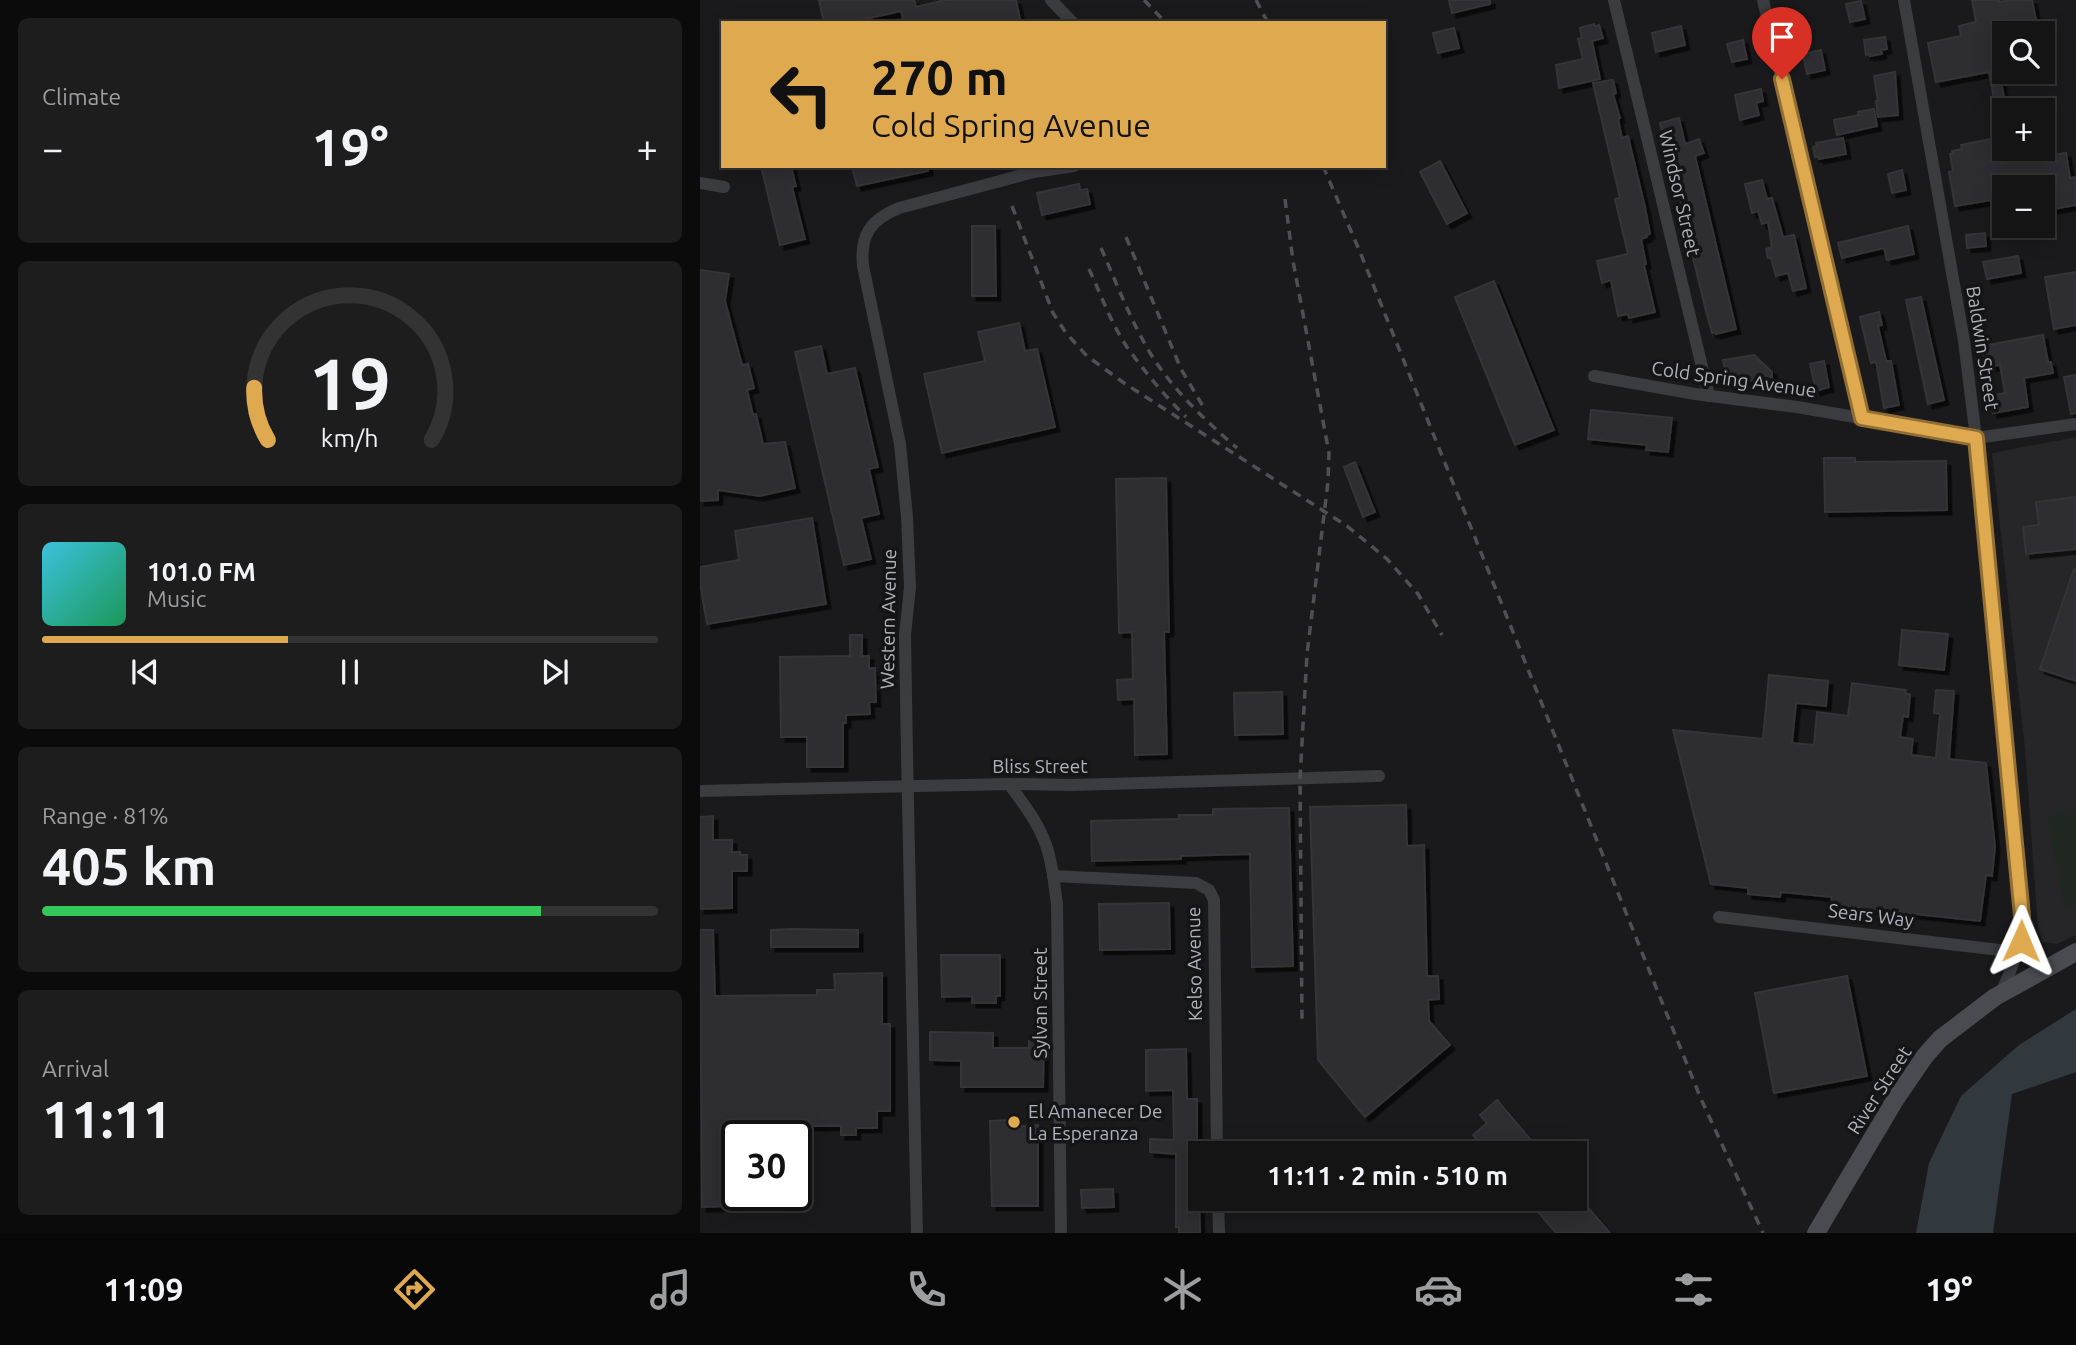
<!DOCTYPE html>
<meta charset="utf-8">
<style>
body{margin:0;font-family:Ubuntu,sans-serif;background:#1d1d1e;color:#f1f3f6;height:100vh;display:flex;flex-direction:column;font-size:26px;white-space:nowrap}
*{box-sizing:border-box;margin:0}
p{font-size:23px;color:#9d9ea0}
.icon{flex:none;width:38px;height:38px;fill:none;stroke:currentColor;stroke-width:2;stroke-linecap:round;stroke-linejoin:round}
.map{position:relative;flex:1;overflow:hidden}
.details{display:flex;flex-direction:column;gap:18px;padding:18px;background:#0b0b0c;width:700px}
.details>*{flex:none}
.guide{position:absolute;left:21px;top:21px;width:665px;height:147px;border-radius:0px;box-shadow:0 4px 18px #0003,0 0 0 2px #333334;background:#dfaa4f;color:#111;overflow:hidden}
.tools{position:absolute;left:1292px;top:21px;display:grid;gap:14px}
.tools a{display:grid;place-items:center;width:63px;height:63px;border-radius:0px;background:#141415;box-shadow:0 4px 18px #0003,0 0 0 2px #333334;font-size:35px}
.speed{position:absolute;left:21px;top:1120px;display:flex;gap:14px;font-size:35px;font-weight:700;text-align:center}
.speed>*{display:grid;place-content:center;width:91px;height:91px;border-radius:50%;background:#141415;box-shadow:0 4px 18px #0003,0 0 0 2px #333334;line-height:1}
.speed .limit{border:4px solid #111;border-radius:10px;background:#fff;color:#111}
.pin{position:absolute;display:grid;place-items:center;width:60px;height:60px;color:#fff;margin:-72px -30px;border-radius:50% 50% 50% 0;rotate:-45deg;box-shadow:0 0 7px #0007}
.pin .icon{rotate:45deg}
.me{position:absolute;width:77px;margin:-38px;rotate:1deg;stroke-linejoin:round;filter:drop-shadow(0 0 5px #0008)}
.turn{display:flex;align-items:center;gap:24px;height:147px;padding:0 35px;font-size:32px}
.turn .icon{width:91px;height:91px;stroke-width:2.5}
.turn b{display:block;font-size:49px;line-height:60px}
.big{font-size:52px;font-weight:700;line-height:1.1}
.details .card{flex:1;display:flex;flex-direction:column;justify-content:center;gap:10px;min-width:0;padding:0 24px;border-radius:10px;background:#1d1d1e}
.details .dial{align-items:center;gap:0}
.dial svg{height:182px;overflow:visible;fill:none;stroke:#333334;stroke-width:7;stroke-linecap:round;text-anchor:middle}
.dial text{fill:#f1f3f6;stroke:none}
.song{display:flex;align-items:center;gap:21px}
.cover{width:84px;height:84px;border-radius:10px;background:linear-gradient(135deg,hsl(190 70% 55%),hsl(150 70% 35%))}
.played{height:7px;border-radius:4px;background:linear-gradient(90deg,#dfaa4f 40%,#333334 40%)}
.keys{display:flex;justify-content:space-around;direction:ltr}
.heat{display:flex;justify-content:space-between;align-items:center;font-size:38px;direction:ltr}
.charge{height:10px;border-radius:5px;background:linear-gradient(90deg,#34c759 81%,#333334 0)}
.trip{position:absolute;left:488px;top:1141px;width:399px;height:70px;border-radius:0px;background:#141415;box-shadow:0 4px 18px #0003,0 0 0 2px #333334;font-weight:700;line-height:70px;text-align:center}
.tabs{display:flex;height:112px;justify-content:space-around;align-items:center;background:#080808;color:#9d9ea0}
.tabs .icon{width:49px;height:49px}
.tabs .active{color:#dfaa4f}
.tabs b{font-size:32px;color:#f1f3f6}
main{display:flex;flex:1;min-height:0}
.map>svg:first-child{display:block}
.built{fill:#262629}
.green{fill:#202721}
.water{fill:#31393f}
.building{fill:#2d2d30;stroke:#343438;stroke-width:2;filter:url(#shadow)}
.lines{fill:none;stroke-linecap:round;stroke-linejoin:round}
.minor{stroke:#3b3c40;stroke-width:12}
.secondary{stroke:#4a4b50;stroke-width:18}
.rail{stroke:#4f5055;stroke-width:3.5;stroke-dasharray:9 7;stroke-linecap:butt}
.route-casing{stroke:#916e33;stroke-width:18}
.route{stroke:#dfaa4f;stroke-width:12}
.poi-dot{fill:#dfaa4f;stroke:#151517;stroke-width:2.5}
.labels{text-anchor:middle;stroke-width:7;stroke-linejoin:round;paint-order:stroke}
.street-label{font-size:19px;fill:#aeb2ba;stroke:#151517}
.poi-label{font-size:19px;fill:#aeb2ba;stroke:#151517;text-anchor:start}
</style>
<main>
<section class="details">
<div class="card"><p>Climate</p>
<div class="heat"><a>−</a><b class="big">19°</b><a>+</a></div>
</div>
<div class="card dial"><svg viewBox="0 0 100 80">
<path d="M14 69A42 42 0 1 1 86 69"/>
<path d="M14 69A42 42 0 0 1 8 46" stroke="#dfaa4f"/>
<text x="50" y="56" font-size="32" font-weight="700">19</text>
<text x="50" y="72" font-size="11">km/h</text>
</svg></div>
<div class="card">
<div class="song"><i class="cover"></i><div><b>101.0 FM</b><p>Music</p></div></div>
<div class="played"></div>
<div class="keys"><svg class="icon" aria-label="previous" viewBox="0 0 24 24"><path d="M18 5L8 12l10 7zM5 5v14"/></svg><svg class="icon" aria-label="pause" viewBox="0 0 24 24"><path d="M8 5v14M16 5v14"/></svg><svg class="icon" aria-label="next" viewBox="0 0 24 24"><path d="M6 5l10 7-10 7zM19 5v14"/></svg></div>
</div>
<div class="card"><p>Range · 81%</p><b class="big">405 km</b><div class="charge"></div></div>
<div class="card"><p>Arrival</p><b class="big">11:11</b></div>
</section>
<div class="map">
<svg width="1376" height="1233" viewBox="0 0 1376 1233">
<defs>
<filter id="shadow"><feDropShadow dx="4.5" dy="4.5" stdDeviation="0" flood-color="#0009"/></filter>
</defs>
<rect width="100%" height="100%" fill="#1a1a1c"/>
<polygon class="built" points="1376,437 1376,935 1357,944 1342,942 1338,928 1325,749 1292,453"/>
<polygon class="green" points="1371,810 1376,810 1376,905 1365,908 1347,818"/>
<polygon class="water" points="1376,1009 1376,1072 1312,1094 1293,1233 1216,1233 1229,1163 1261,1096 1319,1045"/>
<g class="building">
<polygon points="119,0 214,0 216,7 245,0 316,0 321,23 204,23 201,11 148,23 124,23"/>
<polygon points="749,0 790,0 790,4 752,13"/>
<polygon points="1272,0 1299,0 1299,2 1311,0 1332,0 1338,29 1316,33 1304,33 1304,36 1292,38 1304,97 1294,99 1289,72 1236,82 1228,43 1261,36 1259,26 1276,22"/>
<polygon points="1161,1 1165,19 1150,22 1146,4"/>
<polygon points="894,24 895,27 899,25 903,38 892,41 900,79 859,88 856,65 883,59 878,39 882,38 880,28"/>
<polygon points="981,26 985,45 956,52 952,33"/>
<polygon points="754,28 759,48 738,53 733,33"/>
<polygon points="1185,37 1187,49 1181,50 1182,54 1170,56 1170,54 1166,55 1164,40"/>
<polygon points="1043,40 1047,59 1032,62 1027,44"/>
<polygon points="1121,50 1125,70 1107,74 1103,54"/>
<polygon points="1195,72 1198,115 1178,117 1176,101 1178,101 1174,76"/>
<polygon points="913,80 916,93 913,94 920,118 918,119 922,138 928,136 945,207 950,234 946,235 947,237 941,239 946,264 944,265 955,312 929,318 928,314 918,316 911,280 902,283 897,261 928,254 915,199 920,198 893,83"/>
<polygon points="1061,89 1063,101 1056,103 1059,115 1040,120 1035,95"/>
<polygon points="1174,109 1177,126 1137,135 1134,120 1159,115 1158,112"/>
<polygon points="979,118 985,144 999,139 1004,153 995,156 1036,329 1016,334 1016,332 1012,333 1006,311 988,237 979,193 977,193 960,123"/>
<polygon points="1143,138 1146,154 1119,159 1119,157 1115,157 1113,147 1117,146 1116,143"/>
<polygon points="1296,138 1301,164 1366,153 1370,178 1376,177 1376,205 1342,211 1342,187 1304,187 1304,198 1255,206 1249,172 1253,171 1250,154 1253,153 1252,151 1262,149 1261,145"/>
<polygon points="740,161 767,213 747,224 720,172"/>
<polygon points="77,166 91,166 96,186 92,187 105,239 80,245 62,170"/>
<polygon points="152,166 228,166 228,171 157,186"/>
<polygon points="1202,170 1206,190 1192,193 1188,174"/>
<polygon points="1062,180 1067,199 1072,198 1083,237 1094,235 1106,288 1093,291 1088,273 1076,276 1071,258 1068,258 1066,249 1072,247 1068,222 1062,224 1058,211 1052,213 1045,184"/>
<polygon points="379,184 380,190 387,189 390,204 342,215 337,193"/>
<polygon points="272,226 295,226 296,296 272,296"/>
<polygon points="1208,226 1214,254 1187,260 1184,248 1142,258 1138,243"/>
<polygon points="1285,233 1286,246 1267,248 1266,235"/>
<polygon points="1318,256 1321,273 1287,279 1283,262"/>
<polygon points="0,270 29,274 25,301 42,365 48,364 54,388 47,390 53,415 56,414 63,444 85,442 95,488 60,496 18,490 18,500 0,501"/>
<polygon points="1376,272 1376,325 1354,329 1345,277"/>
<polygon points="794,281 854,430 815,445 755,297"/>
<polygon points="1221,297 1244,400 1228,404 1206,300"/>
<polygon points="1179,312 1182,325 1178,326 1186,361 1191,361 1199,405 1184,408 1176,362 1171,363 1160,317"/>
<polygon points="319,323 325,351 337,349 355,427 242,453 224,374 285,361 278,332"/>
<polygon points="1343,335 1348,362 1351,362 1353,373 1324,378 1328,407 1293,413 1290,396 1305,393 1300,365 1286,367 1282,346"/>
<polygon points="121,346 127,374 155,368 178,467 169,469 179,514 161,518 171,559 144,565 95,352"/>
<polygon points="1054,355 1072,372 1072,385 1059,387 1058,380 1028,383 1023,360"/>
<polygon points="1124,361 1129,387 1116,391 1110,364"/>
<polygon points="1376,375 1376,413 1371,414 1364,377"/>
<polygon points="891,410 972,418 968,452 946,450 947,445 888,439"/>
<polygon points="1124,458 1155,458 1155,462 1246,461 1247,510 1125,512"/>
<polygon points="655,462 675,512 663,517 644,467"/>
<polygon points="466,478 469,632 464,632 467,754 435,755 434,699 418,700 417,680 433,679 432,632 419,633 416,479"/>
<polygon points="1376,497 1376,549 1326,554 1323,527 1339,525 1336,502"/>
<polygon points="112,518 126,604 7,624 0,583 0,567 39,560 35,531"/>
<polygon points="1374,569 1376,570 1376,681 1340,669"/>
<polygon points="1202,630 1248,634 1244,670 1199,665"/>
<polygon points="150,635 162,635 162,656 169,656 169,668 175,668 176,702 169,702 170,714 146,715 146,723 143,723 143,767 107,767 107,737 81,737 80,657 150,656"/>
<polygon points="1069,675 1128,681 1126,706 1096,703 1092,743 1114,745 1117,712 1148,716 1152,683 1206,690 1205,694 1210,694 1208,717 1203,716 1200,737 1213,739 1211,755 1236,758 1240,714 1234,713 1236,690 1254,691 1249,759 1286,763 1295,847 1292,876 1286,875 1280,921 1131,905 1132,897 1081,892 1080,897 1048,894 1048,888 1011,884 973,730 1063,739"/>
<polygon points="582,692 583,734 535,735 534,693"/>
<polygon points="706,805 707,846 724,845 727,976 738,976 739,999 728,1000 729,1021 750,1045 665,1117 618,1060 610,807"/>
<polygon points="589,808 593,966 552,967 550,854 481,856 481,859 392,861 391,821 479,819 479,815 513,815 513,809"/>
<polygon points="13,816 13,840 32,840 32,852 40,852 40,855 47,855 47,871 32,871 32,908 0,909 0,817"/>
<polygon points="469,903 470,949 400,950 399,904"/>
<polygon points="91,929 158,930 158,947 71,947 71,930"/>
<polygon points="0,930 13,930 15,996 117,995 117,990 135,990 134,974 182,973 182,1024 190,1024 190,1111 177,1111 177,1128 156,1128 156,1135 141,1135 141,1126 99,1126 99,1133 74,1133 74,1136 37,1136 37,1195 74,1195 74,1205 2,1207"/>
<polygon points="241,955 300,955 300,996 296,996 296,1003 272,1003 272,996 242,997"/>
<polygon points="1147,976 1167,1076 1074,1093 1055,993"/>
<polygon points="230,1032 293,1033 293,1048 329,1048 329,1041 344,1042 343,1087 261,1087 261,1061 230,1060"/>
<polygon points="486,1049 487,1099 497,1099 497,1183 499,1183 500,1233 479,1233 479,1227 476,1227 476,1154 450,1152 450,1139 474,1140 473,1090 446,1091 446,1050"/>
<polygon points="797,1100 842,1153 788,1153 773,1135 787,1123 780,1115"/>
<polygon points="308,1120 308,1127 338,1125 338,1206 292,1206 290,1121"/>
<polygon points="413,1189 414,1207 382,1208 381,1190"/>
<polygon points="827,1199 881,1199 910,1233 856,1233"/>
</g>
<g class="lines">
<g class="minor">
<polyline points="351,0 373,23"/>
<polyline points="914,0 1009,396"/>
<polyline points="1063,0 1162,418"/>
<path d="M1204,0L1264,341L1276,438L1322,917C1322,944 1312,968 1301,993"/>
<polyline points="0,183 24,187"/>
<polyline points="894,376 995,394 1097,407 1276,438 1376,424"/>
<path d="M309,784C323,803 338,822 346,845C353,864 354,885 357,904L361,1233"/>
<polyline points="0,791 309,784 372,785 679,776"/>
<polyline points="353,876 496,883 509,890 514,900 517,1153"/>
<polyline points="1019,917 1317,952"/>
<polyline points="518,1199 519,1233"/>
<path d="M217,1233L207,754L205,635L210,587L207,517L200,444L163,266C160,235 170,220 199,208L334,172L374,166"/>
</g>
<polyline class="secondary" points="1116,1233 1195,1100 1225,1056 1240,1039 1295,997 1376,952"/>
<g class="rail">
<polyline points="444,0 466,23"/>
<polyline points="556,0 568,23"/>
<polyline points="623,166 660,252 1001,1099 1063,1233"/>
<polyline points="585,199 593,261 629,453 628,482 607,654 600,779 602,1022"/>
<polyline points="312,206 353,313 366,333 387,356 424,383 647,526 687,559 718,594 742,635"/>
<polyline points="426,237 481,369 504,408"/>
<path d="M401,248C417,284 431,322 452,356C474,391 506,421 537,448"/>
<path d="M389,269C401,295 411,323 427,347C444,371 465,396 486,417"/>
</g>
</g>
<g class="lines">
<g class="route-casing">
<polyline id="route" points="1082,79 1162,418 1276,438 1322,916 1321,941"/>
</g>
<use href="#route" class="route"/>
</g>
<circle class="poi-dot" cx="314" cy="1122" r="7"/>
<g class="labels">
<g class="street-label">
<text transform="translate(980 193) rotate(77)" y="7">Windsor Street</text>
<text transform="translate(1283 348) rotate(81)" y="7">Baldwin Street</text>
<text transform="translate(1034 379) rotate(8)" y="7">Cold Spring Avenue</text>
<text transform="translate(188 619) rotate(-89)" y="7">Western Avenue</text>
<text x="340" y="773">Bliss Street</text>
<text transform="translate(1171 915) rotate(7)" y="7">Sears Way</text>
<text transform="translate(494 964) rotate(-91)" y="7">Kelso Avenue</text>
<text transform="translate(340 1003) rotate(-90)" y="7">Sylvan Street</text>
<text transform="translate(1179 1090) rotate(-57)" y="7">River Street</text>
</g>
<g class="poi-label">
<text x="328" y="1118">El Amanecer De<tspan x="328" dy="22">La Esperanza</tspan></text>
</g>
</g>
</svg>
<div class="tools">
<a><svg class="icon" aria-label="search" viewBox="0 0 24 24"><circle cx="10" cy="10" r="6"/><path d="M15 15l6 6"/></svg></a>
<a>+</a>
<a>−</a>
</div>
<div class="speed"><div class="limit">30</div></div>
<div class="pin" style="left:1082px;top:79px;background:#d93025"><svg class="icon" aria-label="arrive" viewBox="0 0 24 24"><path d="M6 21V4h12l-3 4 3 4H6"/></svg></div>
<svg class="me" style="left:1321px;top:941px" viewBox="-20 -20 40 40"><path d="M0-17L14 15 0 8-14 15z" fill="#dfaa4f" stroke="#fff" stroke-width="4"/></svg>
<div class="trip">11:11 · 2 min · 510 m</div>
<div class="guide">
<div class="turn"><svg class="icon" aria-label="left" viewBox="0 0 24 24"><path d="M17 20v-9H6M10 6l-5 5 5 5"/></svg><div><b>270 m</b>Cold Spring Avenue</div></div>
</div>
</div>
</main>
<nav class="tabs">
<b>11:09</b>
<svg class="icon active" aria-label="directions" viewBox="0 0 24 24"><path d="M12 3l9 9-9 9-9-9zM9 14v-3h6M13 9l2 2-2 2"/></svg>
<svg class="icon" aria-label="music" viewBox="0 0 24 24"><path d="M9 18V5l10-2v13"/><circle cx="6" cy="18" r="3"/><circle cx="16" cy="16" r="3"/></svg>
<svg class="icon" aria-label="phone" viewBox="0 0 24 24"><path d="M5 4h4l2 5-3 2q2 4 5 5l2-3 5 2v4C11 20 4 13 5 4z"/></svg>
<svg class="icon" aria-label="climate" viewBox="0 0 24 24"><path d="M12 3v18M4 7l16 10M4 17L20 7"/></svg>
<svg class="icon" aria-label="car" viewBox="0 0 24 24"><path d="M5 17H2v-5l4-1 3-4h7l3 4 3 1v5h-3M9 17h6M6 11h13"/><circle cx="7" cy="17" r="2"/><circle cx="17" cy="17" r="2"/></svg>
<svg class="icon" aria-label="filters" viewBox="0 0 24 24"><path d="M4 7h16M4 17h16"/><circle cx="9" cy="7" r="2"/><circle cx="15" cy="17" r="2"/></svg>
<b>19°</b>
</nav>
